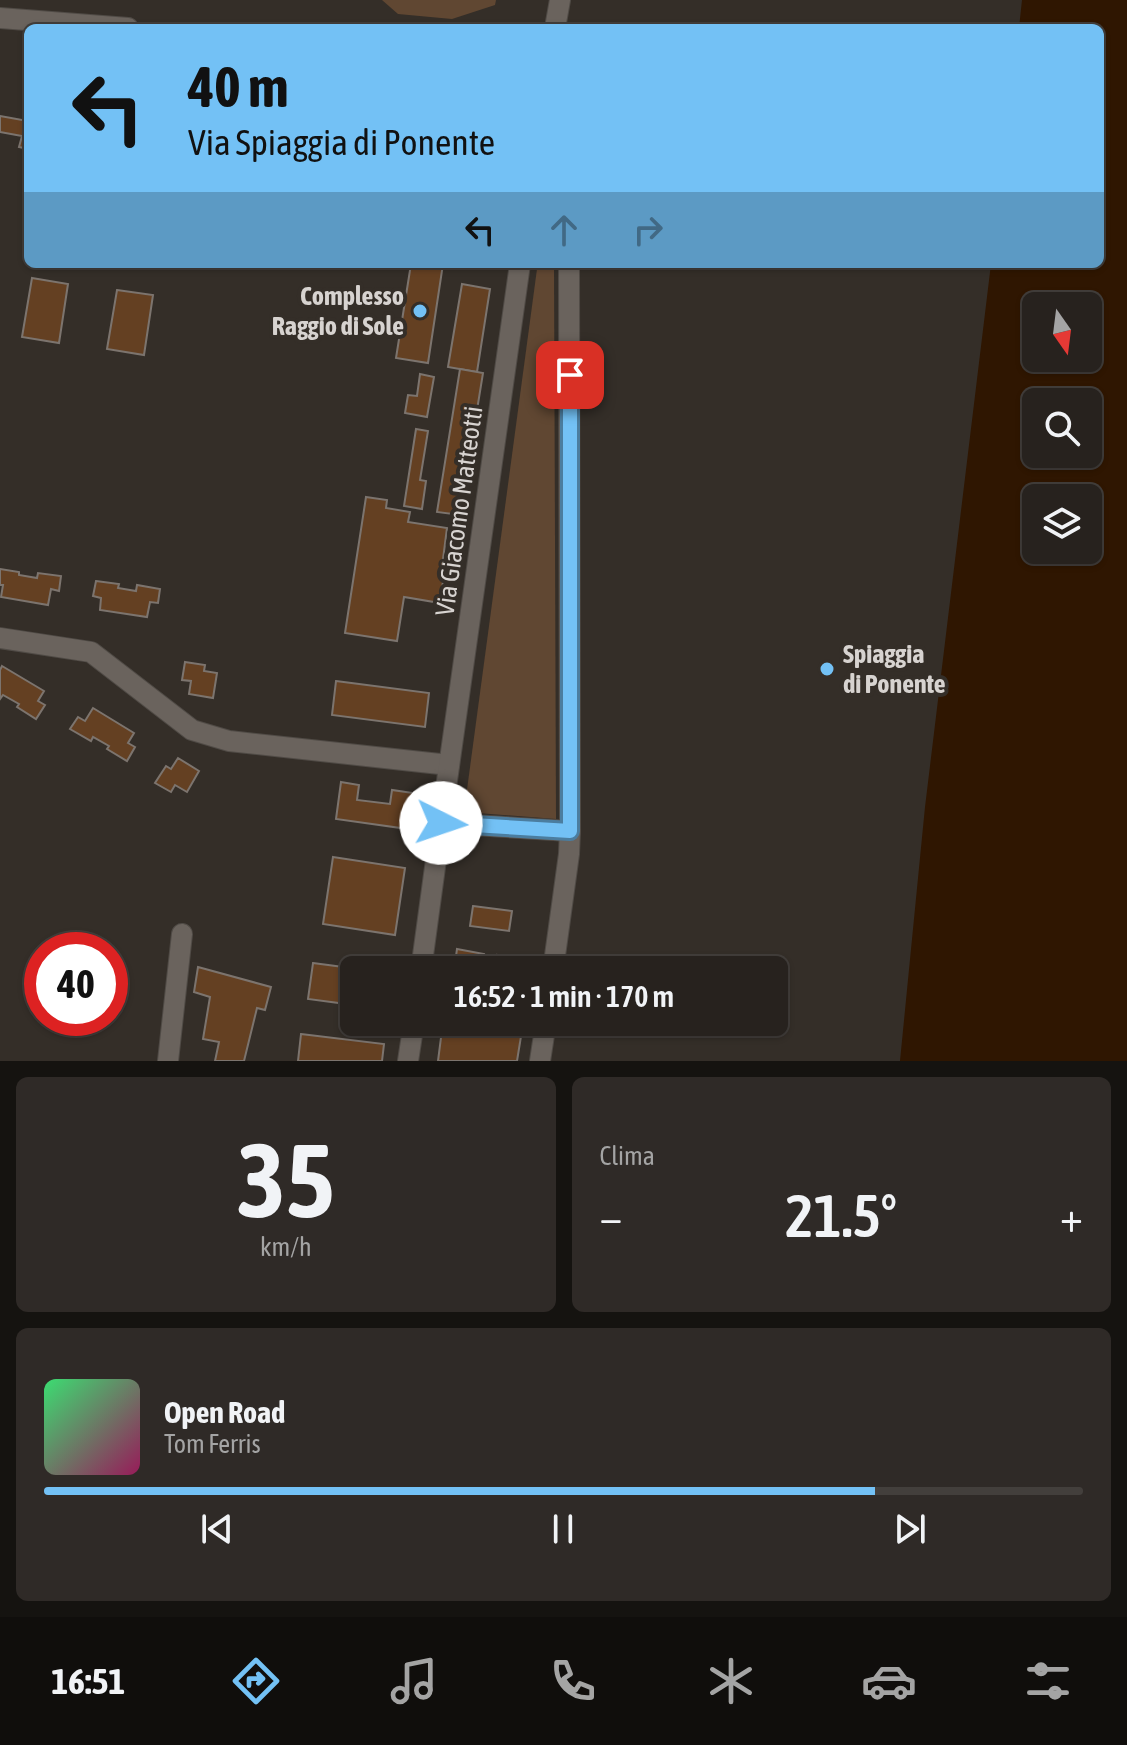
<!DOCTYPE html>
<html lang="it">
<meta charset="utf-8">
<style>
body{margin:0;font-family:"Asap Condensed",sans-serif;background:#2f2a27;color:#f1f3f6;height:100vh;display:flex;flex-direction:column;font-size:30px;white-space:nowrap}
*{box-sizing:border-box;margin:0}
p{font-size:26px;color:#a4a4a4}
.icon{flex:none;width:44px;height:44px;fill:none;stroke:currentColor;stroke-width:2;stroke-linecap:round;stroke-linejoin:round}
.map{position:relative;height:1061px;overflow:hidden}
.sheet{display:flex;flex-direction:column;gap:16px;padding:16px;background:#151310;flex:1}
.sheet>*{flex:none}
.top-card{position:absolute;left:24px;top:24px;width:1080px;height:244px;border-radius:12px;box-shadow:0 2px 6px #0004,0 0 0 2px #433f3c;background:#73c1f5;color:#111;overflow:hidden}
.needle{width:52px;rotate:166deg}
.buttons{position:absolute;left:1022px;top:292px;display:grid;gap:16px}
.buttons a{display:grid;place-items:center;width:80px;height:80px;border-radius:12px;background:#27221e;box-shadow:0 2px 6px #0004,0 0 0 2px #433f3c;font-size:40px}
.speed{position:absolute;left:24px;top:932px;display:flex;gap:16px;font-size:40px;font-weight:700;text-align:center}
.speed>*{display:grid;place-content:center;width:104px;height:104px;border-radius:50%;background:#27221e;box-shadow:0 2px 6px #0004,0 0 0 2px #433f3c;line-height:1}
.speed .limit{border:12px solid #d22;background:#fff;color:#111}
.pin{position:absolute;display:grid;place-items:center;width:68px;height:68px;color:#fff;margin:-34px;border-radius:16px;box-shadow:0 4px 12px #0006}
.me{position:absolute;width:88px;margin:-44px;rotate:94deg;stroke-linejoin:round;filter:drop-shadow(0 0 6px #0008)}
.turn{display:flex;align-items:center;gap:28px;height:168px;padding:0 32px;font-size:36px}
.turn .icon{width:104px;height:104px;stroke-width:2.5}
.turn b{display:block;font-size:56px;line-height:68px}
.lanes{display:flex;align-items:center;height:76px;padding:0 32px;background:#0003;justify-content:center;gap:40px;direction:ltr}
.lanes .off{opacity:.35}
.big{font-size:60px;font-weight:600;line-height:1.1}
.sheet .tile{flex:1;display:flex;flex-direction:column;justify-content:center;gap:12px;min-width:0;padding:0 28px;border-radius:12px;background:#2f2a27}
.sheet .dial{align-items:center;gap:0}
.dial b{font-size:104px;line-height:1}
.song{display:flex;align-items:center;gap:24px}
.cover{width:96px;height:96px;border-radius:12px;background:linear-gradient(135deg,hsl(140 70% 55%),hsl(330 70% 35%))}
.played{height:8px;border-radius:4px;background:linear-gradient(90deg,#73c1f5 80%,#433f3c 80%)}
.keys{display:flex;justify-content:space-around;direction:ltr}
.heat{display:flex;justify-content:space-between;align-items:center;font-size:44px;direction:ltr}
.sheet .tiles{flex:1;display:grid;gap:16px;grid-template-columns:1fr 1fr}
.tile:last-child{grid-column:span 2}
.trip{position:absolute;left:340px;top:956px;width:448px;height:80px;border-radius:12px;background:#27221e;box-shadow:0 2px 6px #0004,0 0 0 2px #433f3c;font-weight:600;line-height:80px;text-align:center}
.menu{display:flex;height:128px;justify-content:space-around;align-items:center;background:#100e0c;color:#a4a4a4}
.menu .icon{width:56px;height:56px}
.menu .on{color:#73c1f5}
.menu b{font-size:36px;color:#f1f3f6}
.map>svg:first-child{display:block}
.green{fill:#604732}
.water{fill:#2f1601;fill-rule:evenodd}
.building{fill:#644022;stroke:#7c746e;stroke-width:2}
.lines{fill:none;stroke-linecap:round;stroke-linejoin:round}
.minor-casing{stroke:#504b46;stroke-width:22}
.tertiary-casing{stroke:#504b46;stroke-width:22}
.minor{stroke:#6a635d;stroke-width:20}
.tertiary{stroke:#6a635d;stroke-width:20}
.route-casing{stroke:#4b7d9f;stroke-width:20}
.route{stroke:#73c1f5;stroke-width:14}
.poi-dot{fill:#73c1f5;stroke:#342e28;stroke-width:3}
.labels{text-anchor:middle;stroke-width:8;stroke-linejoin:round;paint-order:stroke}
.poi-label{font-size:26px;font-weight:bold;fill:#d7d3d0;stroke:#342e28;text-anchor:end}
.street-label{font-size:26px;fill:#d7d3d0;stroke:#342e28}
</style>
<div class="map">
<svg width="1127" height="1061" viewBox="0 0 1127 1061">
<rect width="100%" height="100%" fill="#342e28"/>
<g class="green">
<polygon points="382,0 496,0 495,5 452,19 398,14"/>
<polygon points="554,268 556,819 464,812 537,269"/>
</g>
<path class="water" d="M1022,0H1127V1061H900L925,807L991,264H1100V28H1019ZM1036,306H1088V358H1036ZM1036,402H1088V454H1036ZM1036,498H1088V550H1036Z"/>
<g class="building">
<polygon points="0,116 28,121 28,149 19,147 22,136 0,132"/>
<polygon points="411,264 443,264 428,363 396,358"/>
<polygon points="32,278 68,284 59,343 22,337"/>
<polygon points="462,284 490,289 477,372 448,367"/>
<polygon points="117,290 153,295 144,355 107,349"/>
<polygon points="460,369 483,373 460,515 437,512"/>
<polygon points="420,374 434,377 427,417 405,413 408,395 417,396"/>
<polygon points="416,429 428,431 420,480 426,481 422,509 404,506"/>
<polygon points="366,497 387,500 386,508 410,512 408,522 447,528 442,567 445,567 440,603 404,597 397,641 345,633"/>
<polygon points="0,569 19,572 19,575 37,578 38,573 61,576 59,591 51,589 48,605 1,597 3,585 0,585"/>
<polygon points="96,581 119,584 118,588 136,591 137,585 160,589 158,603 150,602 147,617 100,610 101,598 93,596"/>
<polygon points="185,662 205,665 204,671 217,673 213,698 189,694 191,681 182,680"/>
<polygon points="2,666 44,691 38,701 45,705 36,719 17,707 19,704 3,695 0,699 0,670"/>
<polygon points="336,681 429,693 425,727 332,715"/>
<polygon points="93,708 134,733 128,743 135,747 127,761 107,749 109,746 93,737 91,741 70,729 78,717 85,721"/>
<polygon points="178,758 199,771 187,792 175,785 171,792 155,783 166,766 171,769"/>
<polygon points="341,782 359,785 357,800 390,804 392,790 413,793 408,829 336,819"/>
<polygon points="333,857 405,868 395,935 323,924"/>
<polygon points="473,906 512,911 509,931 470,926"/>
<polygon points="457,949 484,954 482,966 495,969 497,955 525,959 523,970 454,970"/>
<polygon points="313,963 366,970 354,970 354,1005 308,999"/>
<polygon points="198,967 271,987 265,1010 257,1008 244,1061 215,1061 219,1042 203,1039 210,997 194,992"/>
<polygon points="443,1022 508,1022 523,1024 517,1061 438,1061"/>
<polygon points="301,1034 384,1044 382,1061 298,1061"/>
</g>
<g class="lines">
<g class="minor-casing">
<g id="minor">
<polyline points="0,638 91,652 192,730 229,741 449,765"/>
<polyline points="441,823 520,264"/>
<polyline points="168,1061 182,934"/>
</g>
</g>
<g class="tertiary-casing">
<g id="tertiary">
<polyline points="0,18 128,28"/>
<polyline points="555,28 560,0"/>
<polyline points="421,970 441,823 570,831"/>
<polyline points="553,970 569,854 570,831 569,264"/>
<polyline points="408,1061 414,1022"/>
<polyline points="540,1061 546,1022"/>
</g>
</g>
<use href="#minor" class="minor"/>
<use href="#tertiary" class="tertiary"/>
</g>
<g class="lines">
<g class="route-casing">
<polyline id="route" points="441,823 570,831 570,375"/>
</g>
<use href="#route" class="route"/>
</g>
<g class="poi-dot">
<circle cx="420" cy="311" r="8"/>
<circle cx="827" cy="669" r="8"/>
</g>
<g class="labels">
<g class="poi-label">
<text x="404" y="305">Complesso<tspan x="404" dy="30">Raggio di Sole</tspan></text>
<text x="843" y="663" text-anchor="start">Spiaggia<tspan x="843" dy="30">di Ponente</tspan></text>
</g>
<g class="street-label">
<text transform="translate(459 511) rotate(-82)" y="9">Via Giacomo Matteotti</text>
</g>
</g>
</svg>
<div class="buttons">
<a><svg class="needle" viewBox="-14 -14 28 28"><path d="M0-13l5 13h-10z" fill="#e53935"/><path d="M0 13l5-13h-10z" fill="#a4a4a4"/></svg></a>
<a><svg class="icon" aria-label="search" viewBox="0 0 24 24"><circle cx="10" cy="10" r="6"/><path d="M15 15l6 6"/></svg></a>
<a><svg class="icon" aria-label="layers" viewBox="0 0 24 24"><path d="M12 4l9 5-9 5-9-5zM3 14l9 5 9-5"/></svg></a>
</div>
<div class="speed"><div class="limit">40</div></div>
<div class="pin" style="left:570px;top:375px;background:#d93025"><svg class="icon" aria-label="arrive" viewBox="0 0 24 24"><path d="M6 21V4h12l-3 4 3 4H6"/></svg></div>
<svg class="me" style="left:441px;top:823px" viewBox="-20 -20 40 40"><circle r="19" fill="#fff"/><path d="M0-13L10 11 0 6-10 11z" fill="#73c1f5"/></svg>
<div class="trip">16:52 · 1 min · 170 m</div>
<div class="top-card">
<div class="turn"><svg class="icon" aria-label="left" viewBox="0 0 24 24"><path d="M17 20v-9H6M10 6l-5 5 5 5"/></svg><div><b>40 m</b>Via Spiaggia di Ponente</div></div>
<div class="lanes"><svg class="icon" aria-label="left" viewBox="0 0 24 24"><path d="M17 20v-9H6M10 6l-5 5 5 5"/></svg><svg class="icon off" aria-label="ahead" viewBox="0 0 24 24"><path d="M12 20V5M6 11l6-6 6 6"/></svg><svg class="icon off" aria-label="right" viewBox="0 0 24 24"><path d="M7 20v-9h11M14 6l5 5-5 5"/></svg></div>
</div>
</div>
<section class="sheet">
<div class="tiles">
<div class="tile dial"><b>35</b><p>km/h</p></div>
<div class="tile"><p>Clima</p>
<div class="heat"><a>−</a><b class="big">21.5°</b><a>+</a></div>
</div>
<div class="tile">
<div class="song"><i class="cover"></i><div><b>Open Road</b><p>Tom Ferris</p></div></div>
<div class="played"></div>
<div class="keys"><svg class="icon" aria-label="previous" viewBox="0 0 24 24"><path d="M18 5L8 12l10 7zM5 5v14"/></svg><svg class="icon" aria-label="pause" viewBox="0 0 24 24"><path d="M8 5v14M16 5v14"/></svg><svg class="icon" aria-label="next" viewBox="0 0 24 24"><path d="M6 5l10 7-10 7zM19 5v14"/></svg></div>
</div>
</div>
</section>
<nav class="menu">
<b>16:51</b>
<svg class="icon on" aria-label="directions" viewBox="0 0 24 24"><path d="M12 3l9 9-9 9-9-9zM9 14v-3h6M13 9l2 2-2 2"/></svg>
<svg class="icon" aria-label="music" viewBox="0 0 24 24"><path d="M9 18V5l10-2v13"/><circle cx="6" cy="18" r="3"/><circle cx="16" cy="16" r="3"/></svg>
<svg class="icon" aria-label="phone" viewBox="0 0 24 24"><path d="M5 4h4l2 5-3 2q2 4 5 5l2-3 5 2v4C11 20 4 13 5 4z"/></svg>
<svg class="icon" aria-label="climate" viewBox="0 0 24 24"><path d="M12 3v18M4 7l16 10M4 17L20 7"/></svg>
<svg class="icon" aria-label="car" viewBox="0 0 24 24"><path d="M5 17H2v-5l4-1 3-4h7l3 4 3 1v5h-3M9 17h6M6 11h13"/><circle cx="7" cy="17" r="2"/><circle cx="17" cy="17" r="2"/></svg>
<svg class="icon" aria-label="filters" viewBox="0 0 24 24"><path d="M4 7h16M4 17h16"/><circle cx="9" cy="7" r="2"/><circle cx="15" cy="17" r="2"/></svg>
</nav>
